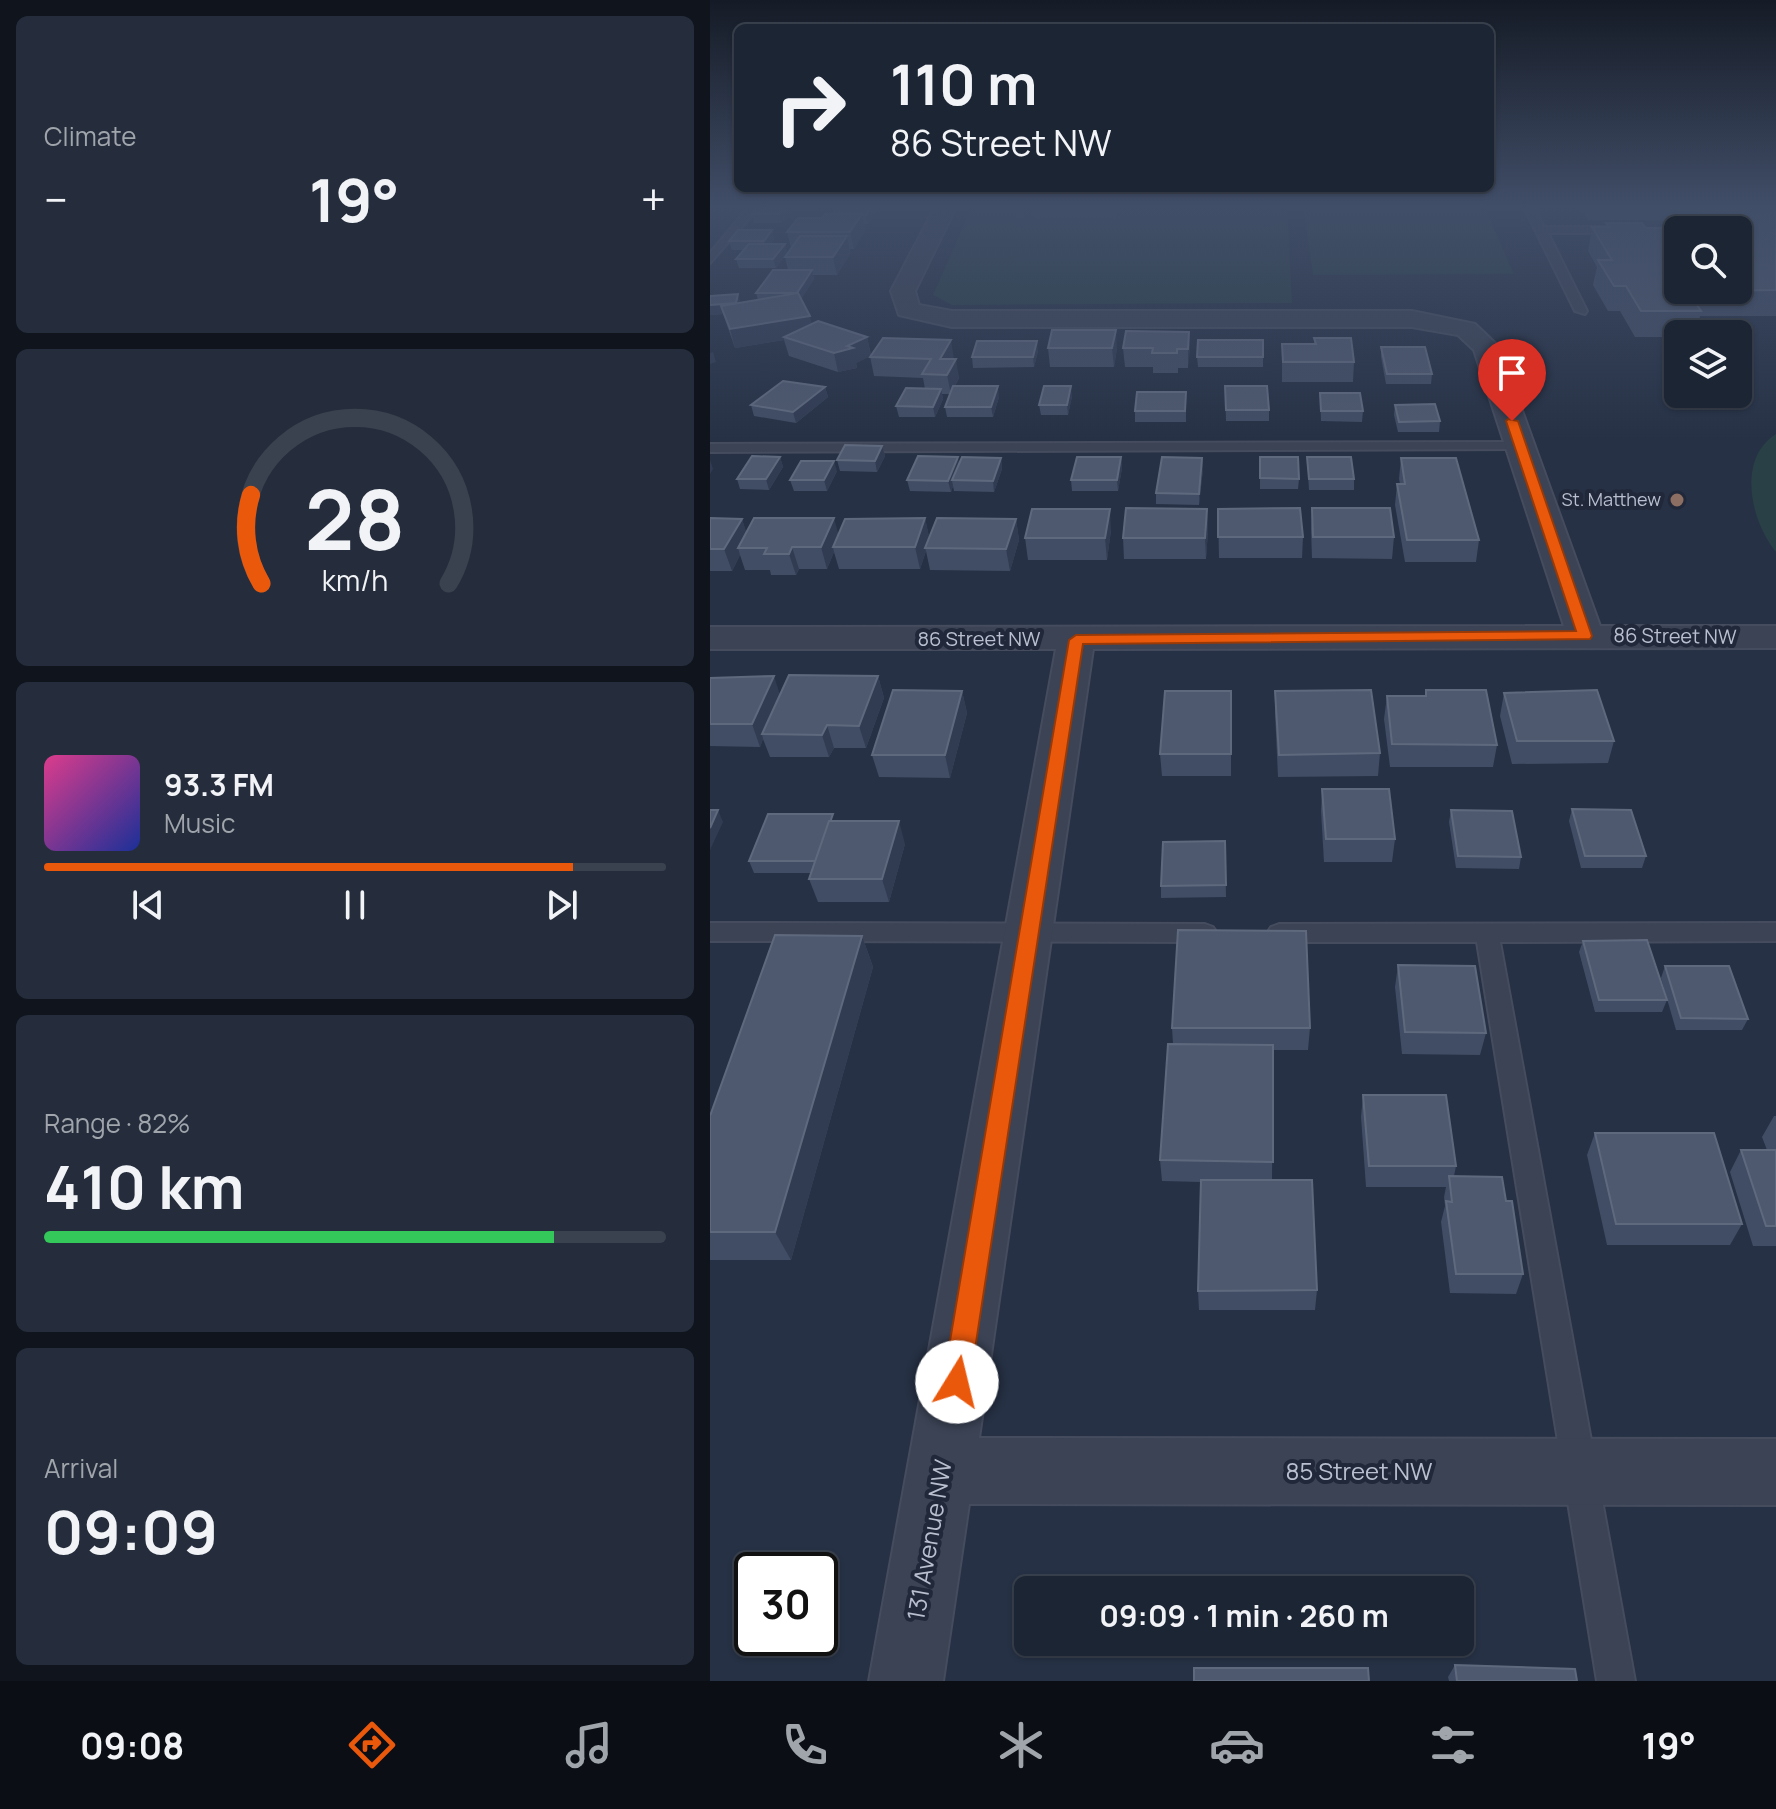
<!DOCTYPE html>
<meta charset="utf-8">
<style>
body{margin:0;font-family:Manrope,sans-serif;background:#252d3c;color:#f1f3f6;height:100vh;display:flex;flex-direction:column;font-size:30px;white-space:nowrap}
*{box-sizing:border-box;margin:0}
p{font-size:26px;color:#a0a5ac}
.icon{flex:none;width:44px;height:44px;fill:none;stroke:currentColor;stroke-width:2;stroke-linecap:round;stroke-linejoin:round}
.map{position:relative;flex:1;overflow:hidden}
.drawer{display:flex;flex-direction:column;gap:16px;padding:16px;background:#0f141d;width:710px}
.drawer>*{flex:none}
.hud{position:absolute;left:24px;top:24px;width:760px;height:168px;border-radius:12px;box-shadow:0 2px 6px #0004,0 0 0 2px #3a424f;background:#1c2534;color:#f1f3f6;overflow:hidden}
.buttons{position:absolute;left:954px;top:216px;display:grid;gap:16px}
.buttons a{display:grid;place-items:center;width:88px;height:88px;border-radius:12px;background:#1c2534;box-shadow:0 2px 6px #0004,0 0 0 2px #3a424f;font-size:40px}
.speed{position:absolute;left:24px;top:1552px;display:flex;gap:16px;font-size:40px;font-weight:700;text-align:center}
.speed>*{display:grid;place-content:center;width:104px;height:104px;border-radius:50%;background:#1c2534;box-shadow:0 2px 6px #0004,0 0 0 2px #3a424f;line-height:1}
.speed .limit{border:4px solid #111;border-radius:12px;background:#fff;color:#111}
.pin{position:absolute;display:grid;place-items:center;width:68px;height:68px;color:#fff;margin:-82px -34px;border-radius:50% 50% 50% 0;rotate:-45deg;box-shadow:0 0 8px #0007}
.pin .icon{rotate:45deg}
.me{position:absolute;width:88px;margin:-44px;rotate:9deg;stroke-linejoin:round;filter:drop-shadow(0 0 6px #0008)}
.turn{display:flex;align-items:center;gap:28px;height:168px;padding:0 24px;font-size:36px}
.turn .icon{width:104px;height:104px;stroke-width:2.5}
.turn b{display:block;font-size:56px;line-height:68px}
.big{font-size:60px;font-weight:700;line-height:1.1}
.drawer .widget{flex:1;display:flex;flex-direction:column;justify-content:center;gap:12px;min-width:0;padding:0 28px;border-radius:12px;background:#252d3c}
.drawer .dial{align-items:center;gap:0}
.dial svg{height:208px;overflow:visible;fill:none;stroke:#3a424f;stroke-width:7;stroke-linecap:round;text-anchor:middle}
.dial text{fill:#f1f3f6;stroke:none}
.song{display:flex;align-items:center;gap:24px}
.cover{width:96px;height:96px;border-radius:12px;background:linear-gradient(135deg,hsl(330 70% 55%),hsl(230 70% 35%))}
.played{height:8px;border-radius:4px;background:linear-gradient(90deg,#ea580c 85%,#3a424f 85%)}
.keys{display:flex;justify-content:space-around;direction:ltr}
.heat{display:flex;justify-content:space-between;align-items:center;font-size:44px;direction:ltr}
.charge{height:12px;border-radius:6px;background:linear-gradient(90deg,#34c759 82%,#3a424f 0)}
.trip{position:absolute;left:304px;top:1576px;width:460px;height:80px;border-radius:12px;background:#1c2534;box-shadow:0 2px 6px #0004,0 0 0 2px #3a424f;font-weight:700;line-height:80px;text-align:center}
.tabs{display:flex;height:128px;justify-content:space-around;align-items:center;background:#0b0f15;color:#a0a5ac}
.tabs .icon{width:56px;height:56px}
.tabs .current{color:#ea580c}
.tabs b{font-size:36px;color:#f1f3f6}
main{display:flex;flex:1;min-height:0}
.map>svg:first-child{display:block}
.green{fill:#294046}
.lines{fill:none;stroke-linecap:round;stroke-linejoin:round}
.service-casing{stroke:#454c5e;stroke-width:4}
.minor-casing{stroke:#454c5e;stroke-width:4}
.service{fill:#3b4355;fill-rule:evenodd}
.minor{fill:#3b4355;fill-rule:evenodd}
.wall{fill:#414d64;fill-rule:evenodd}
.shaded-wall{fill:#313c53}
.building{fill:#4e596f;stroke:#5f697e;stroke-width:2}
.route{fill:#ea580c;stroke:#983908;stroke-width:2}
.education-dot{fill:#8d6e63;stroke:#20283a;stroke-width:3}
.labels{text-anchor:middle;stroke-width:8;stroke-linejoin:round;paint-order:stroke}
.far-poi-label{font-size:18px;fill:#b9bfce;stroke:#20283a;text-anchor:end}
.street-label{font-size:20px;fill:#b9bfce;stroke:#20283a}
.near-street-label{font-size:24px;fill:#b9bfce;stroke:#20283a}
</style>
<main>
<section class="drawer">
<div class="widget"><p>Climate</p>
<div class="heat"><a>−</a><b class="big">19°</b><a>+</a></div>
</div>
<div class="widget dial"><svg viewBox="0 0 100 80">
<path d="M14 69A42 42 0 1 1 86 69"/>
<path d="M14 69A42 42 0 0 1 10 35" stroke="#ea580c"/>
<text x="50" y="56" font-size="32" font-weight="700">28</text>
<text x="50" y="72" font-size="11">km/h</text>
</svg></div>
<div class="widget">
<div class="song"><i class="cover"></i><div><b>93.3 FM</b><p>Music</p></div></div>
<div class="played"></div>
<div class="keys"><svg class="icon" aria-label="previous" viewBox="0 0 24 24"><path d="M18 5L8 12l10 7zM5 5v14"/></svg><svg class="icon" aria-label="pause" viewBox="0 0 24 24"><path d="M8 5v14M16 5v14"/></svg><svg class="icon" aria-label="next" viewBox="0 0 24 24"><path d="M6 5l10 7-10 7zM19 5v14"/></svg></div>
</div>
<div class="widget"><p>Range · 82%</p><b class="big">410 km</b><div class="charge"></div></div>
<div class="widget"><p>Arrival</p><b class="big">09:09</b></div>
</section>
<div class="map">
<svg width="1066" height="1681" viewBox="0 0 1066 1681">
<rect width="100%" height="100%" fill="#263145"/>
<g class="green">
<polygon points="263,205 577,205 582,303 242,305 223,295"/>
<polygon points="593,205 773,205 804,274 603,275"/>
<path d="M1066,434V552C1041,522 1026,459 1066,434Z"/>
</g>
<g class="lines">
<g class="service-casing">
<g id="service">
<polygon points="40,205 51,205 0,263 0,253"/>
<polygon points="813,205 823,205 834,227 912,227 917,230 912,233 838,233 877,311 875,314 865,311"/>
<polygon points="811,442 816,443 816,449 0,452 0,444"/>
<polygon points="0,923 495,924 503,927 507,933 503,939 495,942 0,941"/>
<polygon points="1066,923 1066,941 790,942 925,1681 887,1681 767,942 569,942 561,939 557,933 561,927 569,924"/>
</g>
</g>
<g class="minor-casing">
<polygon id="minor" points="226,205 247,205 205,291 209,305 242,311 702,311 765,324 789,347 890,626 1066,626 1066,648 383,649 269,1438 1066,1439 1066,1505 259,1504 233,1681 159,1681 346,649 0,649 0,627 854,626 764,350 748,335 702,327 242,327 189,315 181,291"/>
</g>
<use href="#service" class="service"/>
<use href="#minor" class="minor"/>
</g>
<g class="wall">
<polygon points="324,205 409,205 406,217 326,217"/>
<path d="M869,205H1060L1066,211V316H990L985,334H968V337H925L910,311H898L883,285L887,267L878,251L882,227H896V223L936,228H981L974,220H878ZM1028,230V290H968Z"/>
<polygon points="169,207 158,224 154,224 155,231 144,249 140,249 140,254 127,275 103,275 104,279 91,299 102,324 157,337 161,355 244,359 249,378 245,386 289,397 283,417 237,417 235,407 240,394 232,394 233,399 225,417 189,417 186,406 215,389 213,378 164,376 160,356 146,363 147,368 128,372 79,356 74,340 25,348 13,314 0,315 0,296 30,303 48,300 46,293 78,270 75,257 81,248 77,232 122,214"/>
<polygon points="79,213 71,223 44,223 42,214"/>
<polygon points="62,230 64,239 61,244 75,244 77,253 66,268 29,268 26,259 33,250 22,250 19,241"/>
<polygon points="479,332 478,368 468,368 468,373 443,373 443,367 415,367 413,348"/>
<polygon points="604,338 644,362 643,382 572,382 572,344 604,344"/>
<polygon points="553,340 553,367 488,367 487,357"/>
<polygon points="671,347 722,374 721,384 676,384 671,357"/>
<polygon points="338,348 407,348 404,367 340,367"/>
<polygon points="328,351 324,367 263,368 262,357"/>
<polygon points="515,386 559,410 559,421 516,421"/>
<polygon points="115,387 118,397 86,423 44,416 41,405"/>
<polygon points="610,393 653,411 652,422 611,421"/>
<polygon points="362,396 358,415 331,415 329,405"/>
<polygon points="476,402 476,422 425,422 425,411"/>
<polygon points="685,405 730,421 729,432 688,432 684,415"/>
<polygon points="172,446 175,456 167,472 130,471 127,460"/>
<polygon points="70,457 73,467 59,490 30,489 27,479"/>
<polygon points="411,457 412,468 408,491 362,491 361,480"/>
<polygon points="550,457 589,479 588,489 550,489"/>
<polygon points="597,457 644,479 644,490 599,490"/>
<polygon points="291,458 292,469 284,492 244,491 243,486 241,492 200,491 197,480 249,463"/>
<polygon points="492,458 493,469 489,505 446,504 446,493"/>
<polygon points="691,458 769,540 766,562 695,562 685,505 687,484 690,484 689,479"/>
<polygon points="127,471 117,491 84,491 80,480"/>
<polygon points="602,508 684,537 682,559 602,558 601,529"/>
<polygon points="497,509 498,530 496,559 414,559 413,538"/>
<polygon points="508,509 593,537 592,558 509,558"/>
<polygon points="0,518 32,519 36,533 129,534 215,518 219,538 306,519 309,540 300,571 220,570 216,551 210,569 129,569 124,552 117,569 89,569 86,575 61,575 60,570 35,570 30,555 22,571 0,571"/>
<polygon points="401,530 397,560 318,560 315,538"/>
<polygon points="168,676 174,698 156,748 124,748 119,757 60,757 53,739 50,747 0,746 0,678 70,695"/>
<polygon points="716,690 787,745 783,767 680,767 674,719 677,696 715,696"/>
<polygon points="252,691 257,713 240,778 169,777 162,755"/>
<polygon points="521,691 521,776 452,776 450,754"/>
<polygon points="565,691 670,753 668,776 568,777 565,713"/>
<polygon points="794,693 904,741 898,763 802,764 790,716"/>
<polygon points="612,789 685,839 682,862 614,862 611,811"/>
<polygon points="862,809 936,856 932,868 871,868 859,821"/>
<polygon points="741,810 811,857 809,869 746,868 739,822"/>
<polygon points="515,841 516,897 451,898 451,886"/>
<polygon points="195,844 179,902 108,902 99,879 102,873 44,873 39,861"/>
<polygon points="152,936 163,967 81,1260 0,1260 0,1116"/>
<polygon points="873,941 957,1000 952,1012 885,1012 869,952"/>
<polygon points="688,965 776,1033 770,1055 692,1054 685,987"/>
<polygon points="955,966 1038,1019 1032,1030 966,1030 951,978"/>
<polygon points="462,1028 600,1028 598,1050 563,1050 562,1180 607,1290 605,1310 489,1310 488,1291 491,1182 452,1181 450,1160 463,1044"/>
<polygon points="653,1095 746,1166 744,1176 796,1201 813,1274 806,1294 740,1293 731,1222 735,1206 734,1197 736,1187 656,1187 651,1117"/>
<polygon points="1064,1116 1066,1116 1066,1246 1043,1246 1020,1172 1031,1150 1057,1150 1052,1137"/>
<polygon points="885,1133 1032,1224 1020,1245 897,1245 877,1155"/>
<polygon points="745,1665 867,1681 739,1681 738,1677"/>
</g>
<g class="shaded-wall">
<polygon points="76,205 79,213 71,223 69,214"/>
<polygon points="163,205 169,205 169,207 158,224 156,215"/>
<polygon points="152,214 155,231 144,249 140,232"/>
<polygon points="62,230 64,239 56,250 54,241"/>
<polygon points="137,236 140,254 127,275 123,257"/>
<polygon points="75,244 77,253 66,268 63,259"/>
<polygon points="102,270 104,279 89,303 87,293"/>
<polygon points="28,294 31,304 11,306 13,314 0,315 0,305"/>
<polygon points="100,316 104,334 74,337 74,340 25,348 20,329"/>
<polygon points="406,330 407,348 404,367 402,348"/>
<polygon points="479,332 480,350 478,368 478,349"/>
<polygon points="157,337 161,356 146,363 147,368 128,372 124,353"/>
<polygon points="241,340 244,359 230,359"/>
<polygon points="327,341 328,351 324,367 323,357"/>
<polygon points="3,352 6,362 0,364 0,353"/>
<polygon points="246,359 249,378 241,394 237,375"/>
<polygon points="288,386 289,397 283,417 281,407"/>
<polygon points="361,386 362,396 358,415 357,405"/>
<polygon points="115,387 118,397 86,423 83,412"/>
<polygon points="231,389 233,399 225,417 223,407"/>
<polygon points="172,446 175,456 167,472 165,461"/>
<polygon points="70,457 73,467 59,490 56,479"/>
<polygon points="248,457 250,468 242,480 243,486 241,492 238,481"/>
<polygon points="411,457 412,468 408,491 407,480"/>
<polygon points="291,458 292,469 284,492 283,481"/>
<polygon points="492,458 493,469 489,505 489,494"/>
<polygon points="0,460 3,469 0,474"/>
<polygon points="124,461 127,471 117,491 114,480"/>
<polygon points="400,509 401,530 397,560 395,538"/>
<polygon points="497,509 498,530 496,559 495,538"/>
<polygon points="124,518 130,540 123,547 124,552 117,569 111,547"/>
<polygon points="215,518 220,540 215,548 216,551 210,569 205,547"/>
<polygon points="32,519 39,540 28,548 30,555 22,571 14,549"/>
<polygon points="306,519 309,540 300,571 296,549"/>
<polygon points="82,547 89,569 86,575 79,554"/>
<polygon points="64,676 71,698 52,734 53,739 50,747 42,724"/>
<polygon points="168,676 174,698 156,748 149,726"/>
<polygon points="252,691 257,713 240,778 235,755"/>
<polygon points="117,725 124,748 119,757 112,735"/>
<polygon points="8,810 13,822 0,850 0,828"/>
<polygon points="189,821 195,844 179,902 172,879"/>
<polygon points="152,936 163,967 81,1260 65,1232"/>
</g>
<g class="building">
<polygon points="49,205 76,205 69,214 42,214"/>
<polygon points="128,205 163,205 156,215 152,215 152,214 122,214"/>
<polygon points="987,205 1060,205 1066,211 1066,290 992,291 1028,290 1028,230 968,230 968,290 977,290 991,311 931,311 916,286 904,286 888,260 902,260 882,227 899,227 896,223 932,223 936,228 1006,228"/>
<polygon points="115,214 152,214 140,232 77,232 88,218 112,218"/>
<polygon points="28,230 62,230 54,241 19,241"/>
<polygon points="90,236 137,236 123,257 75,257"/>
<polygon points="39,244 75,244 63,259 26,259"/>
<polygon points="63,270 102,270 87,293 46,293"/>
<polygon points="88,293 100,316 20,329 11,306"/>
<polygon points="28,294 26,303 0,305 0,296"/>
<polygon points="108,321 157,337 137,346 143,348 124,353 74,337"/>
<polygon points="342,330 406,330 402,348 338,348"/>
<polygon points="416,331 479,332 478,349 467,349 467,353 442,353 443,348 413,348"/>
<polygon points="173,338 241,340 230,359 246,359 237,375 212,374 221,359 160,357"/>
<polygon points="604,338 641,338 644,362 573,362 572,344 606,344"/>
<polygon points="488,340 553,340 553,357 487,357"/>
<polygon points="267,341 327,341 323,357 262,357"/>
<polygon points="671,347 715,347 722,374 677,374"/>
<polygon points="73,381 115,387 83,412 41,405"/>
<polygon points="243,386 288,386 281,407 235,407"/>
<polygon points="334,386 361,386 357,405 329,405"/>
<polygon points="515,386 557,386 559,410 516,410"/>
<polygon points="196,388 231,389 223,407 186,406"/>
<polygon points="427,392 476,392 475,411 425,411"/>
<polygon points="610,393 650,393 653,411 611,411"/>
<polygon points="725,404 730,421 689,422 685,405"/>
<polygon points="135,445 172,446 165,461 127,460"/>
<polygon points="42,456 70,457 56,479 27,479"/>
<polygon points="208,456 248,457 238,481 197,480"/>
<polygon points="252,457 291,458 283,481 242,480"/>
<polygon points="367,457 411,457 407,480 361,480"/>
<polygon points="452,457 492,458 489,494 446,493"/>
<polygon points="550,457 588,457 589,479 550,478"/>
<polygon points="597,457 641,457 644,479 599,479"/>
<polygon points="691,458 746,458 769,540 697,540 687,484 695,484"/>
<polygon points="91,461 124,461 114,480 80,480"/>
<polygon points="416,508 497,509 495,538 413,538"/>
<polygon points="590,508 593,537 508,537 508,509"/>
<polygon points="602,508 680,508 684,537 603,537"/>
<polygon points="322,509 400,509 395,538 315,538"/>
<polygon points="0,518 32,519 14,549 0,549"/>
<polygon points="44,518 124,518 111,547 82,547 79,554 54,554 57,548 28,548"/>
<polygon points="215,518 205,547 123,547 135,519"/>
<polygon points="227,518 306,519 296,549 215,548"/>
<polygon points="79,675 168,676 149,726 117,725 112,735 52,734"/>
<polygon points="64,676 42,724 0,724 0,678"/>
<polygon points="183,690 252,691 235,755 162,755"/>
<polygon points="661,690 670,753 569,755 565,691"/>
<polygon points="716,690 776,690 787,745 682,744 677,696 716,696"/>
<polygon points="887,690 904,741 807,741 794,693"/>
<polygon points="455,691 521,691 521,754 450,754"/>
<polygon points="612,789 679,789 685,839 616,839"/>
<polygon points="862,809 921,810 936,856 875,856"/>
<polygon points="0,810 8,810 0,828"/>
<polygon points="741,810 802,811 811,857 748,856"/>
<polygon points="58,814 123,814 106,861 39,861"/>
<polygon points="119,821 189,821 172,879 99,879"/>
<polygon points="515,841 516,885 451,886 453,842"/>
<polygon points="468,930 596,931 600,1028 462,1028"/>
<polygon points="65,935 152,936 65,1232 0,1232 0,1116"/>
<polygon points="937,940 957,1000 889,1000 873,941"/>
<polygon points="688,965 765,966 776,1033 695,1032"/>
<polygon points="955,966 1019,966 1038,1019 971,1018"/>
<polygon points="458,1044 563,1045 563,1162 450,1160"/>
<polygon points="653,1095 736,1095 746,1166 659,1166"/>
<polygon points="885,1133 1004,1133 1032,1224 906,1224"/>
<polygon points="1031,1150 1066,1150 1066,1226 1056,1226"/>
<polygon points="739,1176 792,1177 796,1201 802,1201 813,1274 746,1274 736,1201 742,1202"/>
<polygon points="491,1180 602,1180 607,1290 488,1291"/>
<polygon points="745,1665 865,1669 867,1681 747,1681"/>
<polygon points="484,1668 658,1668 659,1681 484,1681"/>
</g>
<linearGradient id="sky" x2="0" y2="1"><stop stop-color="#151b26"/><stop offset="0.47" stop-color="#414e68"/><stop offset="1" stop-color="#414e68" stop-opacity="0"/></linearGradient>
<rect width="1066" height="440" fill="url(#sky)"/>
<polygon class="route" points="798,419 808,421 882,636 880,639 373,644 260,1382 256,1391 247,1395 237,1391 233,1382 359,640 366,635 866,631 796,421"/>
<circle class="education-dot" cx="967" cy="500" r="8"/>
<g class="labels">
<g class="far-poi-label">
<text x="951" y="506">St. Matthew</text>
</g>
<g class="street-label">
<text transform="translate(965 636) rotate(1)" y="7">86 Street NW</text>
<text x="269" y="646">86 Street NW</text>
</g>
<g class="near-street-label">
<text x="649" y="1480">85 Street NW</text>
<text transform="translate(220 1540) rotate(-80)" y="8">131 Avenue NW</text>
</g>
</g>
</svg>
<div class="buttons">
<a><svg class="icon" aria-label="search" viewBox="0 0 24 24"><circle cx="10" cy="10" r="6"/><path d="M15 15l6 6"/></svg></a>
<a><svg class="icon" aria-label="layers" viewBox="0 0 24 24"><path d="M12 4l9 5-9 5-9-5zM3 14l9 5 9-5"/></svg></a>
</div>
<div class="speed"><div class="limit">30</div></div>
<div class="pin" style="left:802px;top:421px;background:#d93025"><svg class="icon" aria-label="arrive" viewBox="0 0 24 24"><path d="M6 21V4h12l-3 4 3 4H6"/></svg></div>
<svg class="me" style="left:247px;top:1382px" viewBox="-20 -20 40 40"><circle r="19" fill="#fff"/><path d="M0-13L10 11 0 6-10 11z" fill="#ea580c"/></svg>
<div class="trip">09:09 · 1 min · 260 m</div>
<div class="hud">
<div class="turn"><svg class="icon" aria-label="right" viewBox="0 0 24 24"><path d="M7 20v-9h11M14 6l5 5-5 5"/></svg><div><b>110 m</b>86 Street NW</div></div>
</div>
</div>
</main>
<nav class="tabs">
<b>09:08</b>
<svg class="icon current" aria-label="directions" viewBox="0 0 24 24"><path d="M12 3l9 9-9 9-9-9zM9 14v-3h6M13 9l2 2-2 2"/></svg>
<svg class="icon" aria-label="music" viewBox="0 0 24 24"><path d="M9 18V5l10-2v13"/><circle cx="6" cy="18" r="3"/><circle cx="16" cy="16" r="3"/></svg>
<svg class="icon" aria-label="phone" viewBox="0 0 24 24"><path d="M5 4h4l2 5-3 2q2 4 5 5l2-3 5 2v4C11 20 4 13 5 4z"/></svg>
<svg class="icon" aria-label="climate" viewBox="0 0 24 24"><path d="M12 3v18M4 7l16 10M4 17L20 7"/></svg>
<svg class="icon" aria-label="car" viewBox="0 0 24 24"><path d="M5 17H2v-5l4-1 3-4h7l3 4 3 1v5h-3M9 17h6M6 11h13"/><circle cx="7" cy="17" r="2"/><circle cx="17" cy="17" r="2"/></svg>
<svg class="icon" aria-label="filters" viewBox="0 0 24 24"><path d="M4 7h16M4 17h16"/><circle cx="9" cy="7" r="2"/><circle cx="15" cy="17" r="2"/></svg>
<b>19°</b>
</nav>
